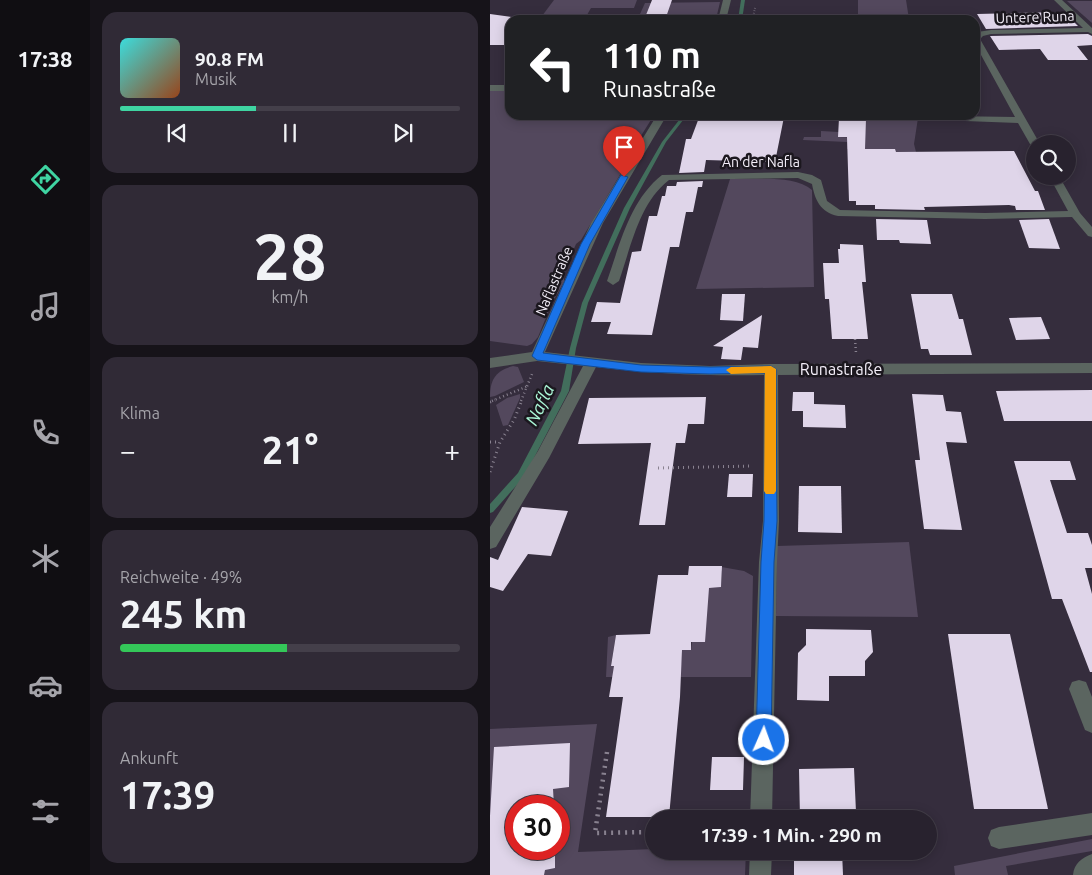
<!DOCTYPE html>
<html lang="de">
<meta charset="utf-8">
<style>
body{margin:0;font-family:Ubuntu,sans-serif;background:#302a36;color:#f1f3f6;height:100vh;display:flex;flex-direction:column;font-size:19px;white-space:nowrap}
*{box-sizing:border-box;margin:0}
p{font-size:16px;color:#a5a4aa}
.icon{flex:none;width:28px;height:28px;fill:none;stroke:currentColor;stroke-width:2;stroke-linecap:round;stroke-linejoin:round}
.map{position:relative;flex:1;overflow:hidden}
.panel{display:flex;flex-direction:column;gap:12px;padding:12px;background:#161319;width:400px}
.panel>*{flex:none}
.top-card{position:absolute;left:15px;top:15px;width:475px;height:105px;border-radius:15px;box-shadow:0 2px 12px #0003,0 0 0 1px #443f4a;background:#202124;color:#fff;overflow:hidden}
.buttons{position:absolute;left:536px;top:135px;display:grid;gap:10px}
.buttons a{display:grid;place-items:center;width:50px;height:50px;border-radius:50%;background:#28222e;box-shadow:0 2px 12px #0003,0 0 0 1px #443f4a;font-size:25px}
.speed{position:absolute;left:15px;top:795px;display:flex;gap:10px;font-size:25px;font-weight:700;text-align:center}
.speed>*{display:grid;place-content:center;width:65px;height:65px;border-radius:50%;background:#28222e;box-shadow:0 2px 12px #0003,0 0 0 1px #443f4a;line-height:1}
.speed .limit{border:8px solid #d22;background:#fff;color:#111}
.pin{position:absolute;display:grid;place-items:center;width:42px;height:42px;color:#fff;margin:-51px -21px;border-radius:50% 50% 50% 0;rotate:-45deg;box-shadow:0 0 5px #0007}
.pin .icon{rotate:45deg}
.me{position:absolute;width:55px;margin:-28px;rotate:2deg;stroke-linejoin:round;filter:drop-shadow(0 0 4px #0008)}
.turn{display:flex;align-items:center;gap:18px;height:105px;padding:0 15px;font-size:22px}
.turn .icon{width:65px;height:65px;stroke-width:2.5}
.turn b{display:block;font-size:35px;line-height:42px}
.big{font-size:38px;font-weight:700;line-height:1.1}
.panel .tile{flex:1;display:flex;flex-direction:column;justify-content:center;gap:8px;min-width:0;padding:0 18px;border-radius:15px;background:#302a36}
.panel .dial{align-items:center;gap:0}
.dial b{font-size:65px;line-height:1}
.song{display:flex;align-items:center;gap:15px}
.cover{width:60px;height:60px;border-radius:8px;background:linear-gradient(135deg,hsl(180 70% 55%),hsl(20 70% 35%))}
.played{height:5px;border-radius:2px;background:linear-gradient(90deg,#3fd4a2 40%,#443f4a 40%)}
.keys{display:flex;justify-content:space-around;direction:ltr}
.heat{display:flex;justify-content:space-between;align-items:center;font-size:28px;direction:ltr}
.charge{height:8px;border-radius:4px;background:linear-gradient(90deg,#34c759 49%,#443f4a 0)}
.trip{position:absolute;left:155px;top:810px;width:292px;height:50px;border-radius:25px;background:#28222e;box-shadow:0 2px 12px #0003,0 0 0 1px #443f4a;font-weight:700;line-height:50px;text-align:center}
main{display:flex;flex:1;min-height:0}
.tabs{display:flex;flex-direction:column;width:90px;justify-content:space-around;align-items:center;background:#100e12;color:#a5a4aa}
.tabs .icon{width:35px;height:35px}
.tabs .selected{color:#3fd4a2}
.tabs b{font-size:22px;color:#f1f3f6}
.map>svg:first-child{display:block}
.green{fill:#53485d;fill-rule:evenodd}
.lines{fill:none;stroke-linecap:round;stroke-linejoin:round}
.stream{fill:#426e5c;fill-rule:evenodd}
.building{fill:#dfd5e9}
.path-far3{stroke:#898290;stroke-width:2;stroke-dasharray:0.5 2;stroke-linecap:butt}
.path-far2{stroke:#898290;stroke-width:2.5;stroke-dasharray:1 3;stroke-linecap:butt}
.path-far1{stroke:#898290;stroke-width:3;stroke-dasharray:1 4;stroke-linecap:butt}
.path{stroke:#898290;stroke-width:4.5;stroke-dasharray:2 5;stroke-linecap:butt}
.minor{fill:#5b6560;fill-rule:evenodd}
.route{fill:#1a73e8;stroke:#114b97}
.slow{fill:#f59e0b}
.labels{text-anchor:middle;stroke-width:5;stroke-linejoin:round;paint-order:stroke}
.far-street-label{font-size:14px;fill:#f4eff9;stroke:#1b171e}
.street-label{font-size:16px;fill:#f4eff9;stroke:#1b171e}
.water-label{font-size:18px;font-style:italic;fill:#abf7d7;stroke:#1b171e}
</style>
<main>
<nav class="tabs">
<b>17:38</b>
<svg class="icon selected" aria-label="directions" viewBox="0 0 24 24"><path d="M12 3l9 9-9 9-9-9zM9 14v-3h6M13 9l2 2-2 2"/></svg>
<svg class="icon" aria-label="music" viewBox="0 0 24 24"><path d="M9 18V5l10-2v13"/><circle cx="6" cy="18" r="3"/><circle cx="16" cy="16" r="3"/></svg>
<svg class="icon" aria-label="phone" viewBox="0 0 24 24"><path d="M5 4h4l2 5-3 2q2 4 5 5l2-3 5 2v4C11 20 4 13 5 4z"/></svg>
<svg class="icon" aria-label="climate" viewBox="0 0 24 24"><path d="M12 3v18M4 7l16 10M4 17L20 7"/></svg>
<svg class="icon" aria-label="car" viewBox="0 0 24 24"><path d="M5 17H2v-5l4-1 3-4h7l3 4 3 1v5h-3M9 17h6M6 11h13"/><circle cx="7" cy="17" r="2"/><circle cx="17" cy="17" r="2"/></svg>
<svg class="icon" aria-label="filters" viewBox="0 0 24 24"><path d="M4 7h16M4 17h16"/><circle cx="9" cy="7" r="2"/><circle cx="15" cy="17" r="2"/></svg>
</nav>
<section class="panel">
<div class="tile">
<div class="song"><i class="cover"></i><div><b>90.8 FM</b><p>Musik</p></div></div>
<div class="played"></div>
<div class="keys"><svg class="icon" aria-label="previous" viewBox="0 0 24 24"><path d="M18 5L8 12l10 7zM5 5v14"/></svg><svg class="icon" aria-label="pause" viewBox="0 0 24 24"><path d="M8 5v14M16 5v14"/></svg><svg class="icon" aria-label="next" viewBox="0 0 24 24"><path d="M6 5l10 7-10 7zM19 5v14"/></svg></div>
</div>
<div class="tile dial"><b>28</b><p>km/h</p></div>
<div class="tile"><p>Klima</p>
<div class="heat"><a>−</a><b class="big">21°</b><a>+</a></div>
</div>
<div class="tile"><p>Reichweite · 49%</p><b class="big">245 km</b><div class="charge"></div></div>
<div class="tile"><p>Ankunft</p><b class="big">17:39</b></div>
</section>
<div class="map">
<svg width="602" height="875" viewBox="0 0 602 875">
<rect width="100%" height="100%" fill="#352d3d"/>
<g class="green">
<polygon points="64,0 147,0 144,8 101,8 94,20 49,20"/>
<polygon points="368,0 416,0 419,19 368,18"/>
<polygon points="577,1 602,1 602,23"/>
<polygon points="230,2 227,15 150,14 155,3"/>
<polygon points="20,90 20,115 164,115 134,163 137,163 91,240 86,244 80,258 74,275 74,282 62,303 48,337 42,344 37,346 0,341 0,91"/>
<polygon points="353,115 428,118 424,144 432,176 374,175 405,149 357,149 357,142 313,140 314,137 331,137 331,131 349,132 349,137 375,138 352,119"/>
<path d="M240,179C264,180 304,174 322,190L324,287L206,289Z"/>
<path d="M23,366L28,367L34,382L5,396L0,397C0,380 5,371 23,366Z"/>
<polygon points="30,394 30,398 18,425 13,426 6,405 17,398"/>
<polygon points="419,542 428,617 286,616 287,546"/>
<polygon points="226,566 254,571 263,576 261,677 116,677 118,637 126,635 121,665 191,664 192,650 201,650 202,642 215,642 212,588 231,587 232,571"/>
<path d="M107,724L88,852L164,849V851H256L255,875H0V729ZM26,806H69V849H26Z"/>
<polygon points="602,839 602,851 516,866 518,875 465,875 464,866"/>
</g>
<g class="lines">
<g class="stream">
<polygon points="251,0 255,0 252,20 248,20"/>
<polygon points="193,115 197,115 176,142 140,208 98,303 86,348 79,391 34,477 3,512 0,513 0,504 28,473 71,391 80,348 92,303 134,208 172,142"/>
</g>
</g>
<g class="building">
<polygon points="162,0 182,0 175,20 154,20"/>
<polygon points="574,12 588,26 496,29 487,14"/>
<polygon points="0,14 29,18 20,20 20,45 0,45"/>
<polygon points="598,34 602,36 602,45 587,46 598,60 558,60 550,49 509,50 500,36"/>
<polygon points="210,115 292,115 294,117 286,157 280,157 280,162 216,160 214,172 189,173 196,139 201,139"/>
<polygon points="349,118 376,119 375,149 405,149 406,152 524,151 545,191 548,191 555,210 526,210 525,206 519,205 434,207 435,210 385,209 385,205 366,205 366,201 359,201 357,137 348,137"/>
<polygon points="213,181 212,187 208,187 203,212 196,212 189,247 180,247 162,335 117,334 121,322 101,322 107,302 130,303 142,252 151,251 159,216 167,216 172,196 175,196 177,186 186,186 187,182"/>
<polygon points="386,219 437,220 441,244 410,243 409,240 387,240"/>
<polygon points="559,219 570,249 539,248 529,220"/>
<polygon points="350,244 373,245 376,282 372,282 378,339 342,339 339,299 335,299 333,263 349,263 348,249 350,249"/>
<polygon points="232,294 255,294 253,321 230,320"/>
<polygon points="421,294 462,294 469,319 473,319 482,355 440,355 438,349 431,349"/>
<polygon points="272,315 268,348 253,347 251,360 231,359 233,347 223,346"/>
<polygon points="551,317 560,339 526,340 519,318"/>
<polygon points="602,390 602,421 514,421 506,391"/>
<polygon points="303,392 324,392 324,404 355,405 356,428 313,427 313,411 302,411"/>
<polygon points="422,394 453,395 456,411 471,412 477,443 456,442 472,530 434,529 425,460 430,460"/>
<polygon points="216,397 214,424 198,424 195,443 186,443 175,525 149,525 161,443 88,444 99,398"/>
<polygon points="524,461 580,461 586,480 560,480 577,533 598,533 602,545 602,568 595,568 602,594 602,672 600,672 572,599 562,599"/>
<polygon points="239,474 263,474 262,497 237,497"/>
<polygon points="309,486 351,486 352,533 308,532"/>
<polygon points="32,507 78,511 61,556 38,554 13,591 0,587 0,557 8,560"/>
<polygon points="199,566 232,566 231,587 219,588 215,642 201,642 201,650 192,650 190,697 179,817 116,817 133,697 119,697 124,666 121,666 126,635 160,634 168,575 198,575"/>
<polygon points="316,629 381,630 383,652 375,661 375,676 339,676 339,701 307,700 308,653 316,645"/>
<polygon points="458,634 520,634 558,809 484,809"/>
<polygon points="80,743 79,787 63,789 64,806 26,806 26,849 65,849 65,868 55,870 54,875 0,875 0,816 4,747"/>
<polygon points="222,757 254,757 253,790 220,790"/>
<polygon points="364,768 366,812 354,812 355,819 310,819 309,769"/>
<polygon points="304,851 352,851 353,875 304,875"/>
</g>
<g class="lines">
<polyline class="path-far3" points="265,8 263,17 310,18"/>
<g class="path-far2">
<polyline points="365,339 366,353"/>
<polyline points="2,401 38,386"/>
<polyline points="31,401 42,374"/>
</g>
<g class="path-far1">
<polyline points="0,402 5,400"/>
<polyline points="0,442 10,442"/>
<polyline points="168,468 262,466"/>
<polyline points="0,472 10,442 24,420 32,400"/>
</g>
<polyline class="path" points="117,752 105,833 164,832"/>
<g class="minor">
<polygon points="233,0 241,0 236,20 228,20"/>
<polygon points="564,0 572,0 602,28 602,34 598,32 501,34 493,36 490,39 550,144 545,144 545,147 540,144 528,123 395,118 390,115 525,117 485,44 485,35 487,32 501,30 593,28"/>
<rect x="0" y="85" width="20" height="6"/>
<path d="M167,115H177L113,223L55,352L151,363L220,366L281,364L602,363V373L288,375L289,521L287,562L282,819H260L269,562L273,521L274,375C217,376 162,374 106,367L59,458L6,547L0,549V527L48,451L93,366L47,361L0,368V358L42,352L101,223Z"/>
<path d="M308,172L322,175L331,180L337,201L350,210L495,213L578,211L559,176H569L590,213L602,227V237L598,236L582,217L495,219L348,216C330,212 325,200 322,184L308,178L179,180C149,203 141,247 129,281L123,285L117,281C130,244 140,200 172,175Z"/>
<polygon points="589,680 596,682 602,697 602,733 595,730 579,689 582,682"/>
<polygon points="602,813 602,835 509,849 501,846 498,838 501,830 509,827"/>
<polygon points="260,851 282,851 281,875 259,875"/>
<path d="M602,854V875H583C584,863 592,858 602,854Z"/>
</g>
</g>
<polygon class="route" points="131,175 138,177 100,244 53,353 151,365 220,367 281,366 286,369 287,521 284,562 281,740 279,746 274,748 268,746 266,740 271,562 274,521 276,373 220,374 151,372 47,360 42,356 91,244"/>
<polygon class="slow" points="281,366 286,369 286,491 284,494 276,494 274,491 275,373 241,374 236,370 241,367"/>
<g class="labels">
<g class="far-street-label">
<text transform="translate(545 17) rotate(-2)" y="5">Untere Runa</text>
<text x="271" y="167">An der Nafla</text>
<text transform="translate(64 281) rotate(-67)" y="5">Naflastraße</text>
</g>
<g class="street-label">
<text x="351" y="375">Runastraße</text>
</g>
<g class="water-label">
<text transform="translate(50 405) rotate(-64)" y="6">Nafla</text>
</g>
</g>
</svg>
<div class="buttons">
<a><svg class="icon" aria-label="search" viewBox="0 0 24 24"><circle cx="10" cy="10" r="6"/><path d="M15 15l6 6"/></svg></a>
</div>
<div class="speed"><div class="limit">30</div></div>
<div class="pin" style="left:134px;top:177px;background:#d93025"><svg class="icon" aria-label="arrive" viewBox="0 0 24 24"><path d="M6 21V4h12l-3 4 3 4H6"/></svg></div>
<svg class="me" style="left:274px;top:740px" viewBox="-20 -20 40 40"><circle r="17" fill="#1a73e8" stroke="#fff" stroke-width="3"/><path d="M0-11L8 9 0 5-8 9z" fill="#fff"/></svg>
<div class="trip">17:39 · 1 Min. · 290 m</div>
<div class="top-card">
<div class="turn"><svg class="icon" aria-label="left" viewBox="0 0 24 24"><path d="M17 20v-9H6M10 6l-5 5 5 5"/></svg><div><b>110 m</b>Runastraße</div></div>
</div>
</div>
</main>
